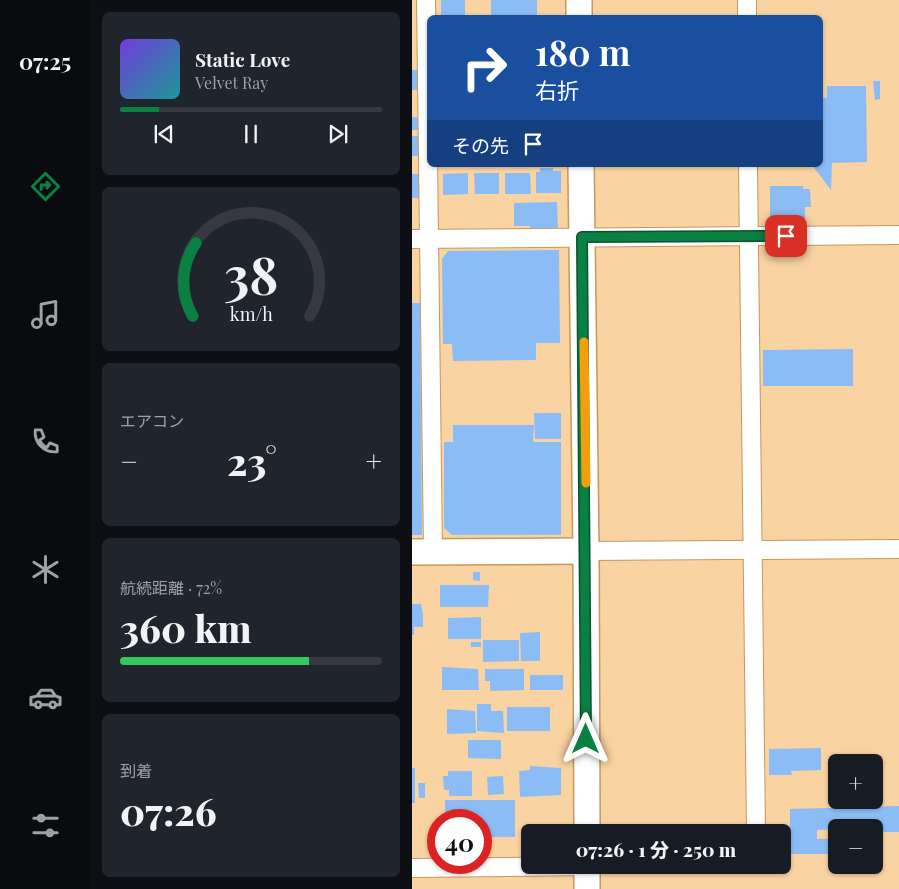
<!DOCTYPE html>
<html lang="ja">
<meta charset="utf-8">
<style>
body{margin:0;font-family:"Playfair Display","Noto Sans JP",serif;background:#20242c;color:#f1f3f6;height:100vh;display:flex;flex-direction:column;font-size:19px;white-space:nowrap}
*{box-sizing:border-box;margin:0}
p{font-size:16px;color:#9ea1a6}
.icon{flex:none;width:28px;height:28px;fill:none;stroke:currentColor;stroke-width:2;stroke-linecap:round;stroke-linejoin:round}
.map{position:relative;flex:1;overflow:hidden}
.side{display:flex;flex-direction:column;gap:12px;padding:12px;background:#0d0f14;width:322px}
.side>*{flex:none}
.banner{position:absolute;left:15px;top:15px;width:396px;height:152px;border-radius:8px;box-shadow:0 1px 4px #0004;background:#1a4fa0;color:#fff;overflow:hidden}
.fabs{position:absolute;left:416px;top:754px;display:grid;gap:10px}
.fabs a{display:grid;place-items:center;width:55px;height:55px;border-radius:8px;background:#171b24;box-shadow:0 1px 4px #0004;font-size:25px}
.speed{position:absolute;left:15px;top:809px;display:flex;gap:10px;font-size:25px;font-weight:700;text-align:center}
.speed>*{display:grid;place-content:center;width:65px;height:65px;border-radius:50%;background:#171b24;box-shadow:0 1px 4px #0004;line-height:1}
.speed .limit{border:8px solid #d22;background:#fff;color:#111}
.pin{position:absolute;display:grid;place-items:center;width:42px;height:42px;color:#fff;margin:-21px;border-radius:10px;box-shadow:0 2px 8px #0006}
.me{position:absolute;width:55px;margin:-28px;rotate:0deg;stroke-linejoin:round;filter:drop-shadow(0 0 4px #0008)}
.turn{display:flex;align-items:center;gap:18px;height:105px;padding:0 25px;font-size:22px}
.turn .icon{width:65px;height:65px;stroke-width:2.5}
.turn b{display:block;font-size:35px;line-height:42px}
.then{display:flex;align-items:center;height:48px;padding:0 25px;background:#0003;gap:10px;font-size:19px}
.big{font-size:38px;font-weight:800;line-height:1.1}
.side .widget{flex:1;display:flex;flex-direction:column;justify-content:center;gap:8px;min-width:0;padding:0 18px;border-radius:8px;background:#20242c}
.side .dial{align-items:center;gap:0}
.dial svg{height:130px;overflow:visible;fill:none;stroke:#363941;stroke-width:7;stroke-linecap:round;text-anchor:middle}
.dial text{fill:#f1f3f6;stroke:none}
.song{display:flex;align-items:center;gap:15px}
.cover{width:60px;height:60px;border-radius:8px;background:linear-gradient(135deg,hsl(260 70% 55%),hsl(180 70% 35%))}
.played{height:5px;border-radius:2px;background:linear-gradient(90deg,#0b8043 15%,#363941 15%)}
.keys{display:flex;justify-content:space-around;direction:ltr}
.heat{display:flex;justify-content:space-between;align-items:center;font-size:28px;direction:ltr}
.charge{height:8px;border-radius:4px;background:linear-gradient(90deg,#34c759 72%,#363941 0)}
.trip{position:absolute;left:109px;top:824px;width:270px;height:50px;border-radius:8px;background:#171b24;box-shadow:0 1px 4px #0004;font-weight:800;line-height:50px;text-align:center}
main{display:flex;flex:1;min-height:0}
.dock{display:flex;flex-direction:column;width:90px;justify-content:space-around;align-items:center;background:#090b0e;color:#9ea1a6}
.dock .icon{width:35px;height:35px}
.dock .on{color:#0b8043}
.dock b{font-size:22px;color:#f1f3f6}
.map>svg:first-child{display:block}
.building{fill:#8cbcf5}
.lines{fill:none;stroke-linecap:round;stroke-linejoin:round}
.street-casing{stroke:#c6985a;stroke-width:20}
.secondary-casing{stroke:#c6985a;stroke-width:28}
.street{stroke:#fff;stroke-width:18}
.secondary{stroke:#fff;stroke-width:25}
.route-casing{stroke:#07532c;stroke-width:12}
.route{stroke:#0b8043;stroke-width:9}
.slow{stroke:#f59e0b;stroke-width:9}
</style>
<main>
<nav class="dock">
<b>07:25</b>
<svg class="icon on" aria-label="directions" viewBox="0 0 24 24"><path d="M12 3l9 9-9 9-9-9zM9 14v-3h6M13 9l2 2-2 2"/></svg>
<svg class="icon" aria-label="music" viewBox="0 0 24 24"><path d="M9 18V5l10-2v13"/><circle cx="6" cy="18" r="3"/><circle cx="16" cy="16" r="3"/></svg>
<svg class="icon" aria-label="phone" viewBox="0 0 24 24"><path d="M5 4h4l2 5-3 2q2 4 5 5l2-3 5 2v4C11 20 4 13 5 4z"/></svg>
<svg class="icon" aria-label="climate" viewBox="0 0 24 24"><path d="M12 3v18M4 7l16 10M4 17L20 7"/></svg>
<svg class="icon" aria-label="car" viewBox="0 0 24 24"><path d="M5 17H2v-5l4-1 3-4h7l3 4 3 1v5h-3M9 17h6M6 11h13"/><circle cx="7" cy="17" r="2"/><circle cx="17" cy="17" r="2"/></svg>
<svg class="icon" aria-label="filters" viewBox="0 0 24 24"><path d="M4 7h16M4 17h16"/><circle cx="9" cy="7" r="2"/><circle cx="15" cy="17" r="2"/></svg>
</nav>
<section class="side">
<div class="widget">
<div class="song"><i class="cover"></i><div><b>Static Love</b><p>Velvet Ray</p></div></div>
<div class="played"></div>
<div class="keys"><svg class="icon" aria-label="previous" viewBox="0 0 24 24"><path d="M18 5L8 12l10 7zM5 5v14"/></svg><svg class="icon" aria-label="pause" viewBox="0 0 24 24"><path d="M8 5v14M16 5v14"/></svg><svg class="icon" aria-label="next" viewBox="0 0 24 24"><path d="M6 5l10 7-10 7zM19 5v14"/></svg></div>
</div>
<div class="widget dial"><svg viewBox="0 0 100 80">
<path d="M14 69A42 42 0 1 1 86 69"/>
<path d="M14 69A42 42 0 0 1 16 24" stroke="#0b8043"/>
<text x="50" y="56" font-size="32" font-weight="700">38</text>
<text x="50" y="72" font-size="11">km/h</text>
</svg></div>
<div class="widget"><p>エアコン</p>
<div class="heat"><a>−</a><b class="big">23°</b><a>+</a></div>
</div>
<div class="widget"><p>航続距離 · 72%</p><b class="big">360 km</b><div class="charge"></div></div>
<div class="widget"><p>到着</p><b class="big">07:26</b></div>
</section>
<div class="map">
<svg width="487" height="889" viewBox="0 0 487 889">
<rect width="100%" height="100%" fill="#f9d3a1"/>
<g class="building">
<rect x="29" y="0" width="24" height="18"/>
<rect x="79" y="0" width="46" height="18"/>
<rect x="0" y="70" width="11" height="20"/>
<polygon points="461,81 468,81 468,99 463,100"/>
<polygon points="415,86 454,86 455,162 420,163 419,190 400,165 409,165 409,98 415,98"/>
<polygon points="0,117 11,118 11,130 0,130"/>
<rect x="0" y="136" width="11" height="20"/>
<polygon points="128,168 141,168 141,171 149,171 149,193 124,193 124,172 128,172"/>
<polygon points="56,173 56,194 31,195 31,174"/>
<polygon points="62,173 87,173 87,194 63,194"/>
<polygon points="93,173 118,173 119,194 93,194"/>
<rect x="0" y="174" width="9" height="24"/>
<polygon points="358,186 391,186 391,189 398,189 399,207 393,207 393,220 358,220"/>
<polygon points="145,202 146,230 118,230 118,226 102,226 102,203"/>
<polygon points="147,250 148,343 124,343 124,360 41,361 40,344 31,344 30,259 36,251"/>
<polygon points="0,303 8,303 10,535 0,535"/>
<polygon points="441,349 441,386 351,386 351,350"/>
<polygon points="122,413 149,413 149,439 123,439"/>
<polygon points="41,425 122,425 121,442 149,442 149,535 40,535 32,528 32,442 41,442"/>
<polygon points="61,572 68,572 68,581 61,580"/>
<polygon points="28,585 77,585 76,607 28,607"/>
<polygon points="0,604 9,604 11,614 11,627 2,627 2,635 0,635"/>
<polygon points="69,617 69,639 36,639 36,618"/>
<polygon points="128,632 128,661 109,661 108,633"/>
<polygon points="71,640 107,640 107,661 71,662"/>
<rect x="59" y="642" width="10" height="5"/>
<polygon points="30,667 66,669 67,690 30,690"/>
<polygon points="73,669 112,669 112,690 78,691 78,681 73,681"/>
<rect x="118" y="675" width="33" height="15"/>
<polygon points="65,704 79,704 79,711 91,711 92,733 65,731"/>
<rect x="95" y="707" width="43" height="24"/>
<polygon points="35,709 63,711 64,733 35,734"/>
<polygon points="56,740 89,740 89,759 56,758"/>
<polygon points="409,748 409,770 379,771 380,775 357,775 357,749"/>
<polygon points="118,766 149,768 149,795 108,797 107,771 118,770"/>
<rect x="0" y="768" width="3" height="35"/>
<polygon points="36,771 60,771 60,796 37,796 37,790 32,790 31,776 36,776"/>
<polygon points="91,776 92,794 76,795 75,777"/>
<polygon points="6,783 13,783 13,798 7,798"/>
<polygon points="33,800 103,800 103,837 69,837 69,820 33,820"/>
<polygon points="487,806 487,832 462,832 462,828 405,830 405,839 425,838 425,854 378,854 378,809"/>
</g>
<g class="lines">
<g class="street-casing">
<g id="street">
<polyline points="14,0 21,552"/>
<polyline points="335,0 335,18"/>
<polyline points="336,165 344,832"/>
<polyline points="0,239 487,235"/>
<polyline points="174,551 487,549"/>
<polyline points="0,868 175,866"/>
</g>
</g>
<g class="secondary-casing">
<g id="secondary">
<polyline points="167,0 167,18"/>
<polyline points="169,165 174,551 175,832"/>
<polyline points="0,552 174,551"/>
<polyline points="175,865 175,889"/>
</g>
</g>
<use href="#street" class="street"/>
<use href="#secondary" class="secondary"/>
</g>
<g class="lines">
<g class="route-casing">
<polyline id="route" points="174,739 170,237 374,236"/>
</g>
<use href="#route" class="route"/>
<polyline class="slow" points="172,342 174,483"/>
</g>
</svg>
<div class="fabs">
<a>+</a>
<a>−</a>
</div>
<div class="speed"><div class="limit">40</div></div>
<div class="pin" style="left:374px;top:236px;background:#d93025"><svg class="icon" aria-label="arrive" viewBox="0 0 24 24"><path d="M6 21V4h12l-3 4 3 4H6"/></svg></div>
<svg class="me" style="left:174px;top:739px" viewBox="-20 -20 40 40"><path d="M0-17L14 15 0 8-14 15z" fill="#0b8043" stroke="#fff" stroke-width="4"/></svg>
<div class="trip">07:26 · 1 分 · 250 m</div>
<div class="banner">
<div class="turn"><svg class="icon" aria-label="right" viewBox="0 0 24 24"><path d="M7 20v-9h11M14 6l5 5-5 5"/></svg><div><b>180 m</b>右折</div></div>
<div class="then">その先<svg class="icon" aria-label="arrive" viewBox="0 0 24 24"><path d="M6 21V4h12l-3 4 3 4H6"/></svg></div>
</div>
</div>
</main>
